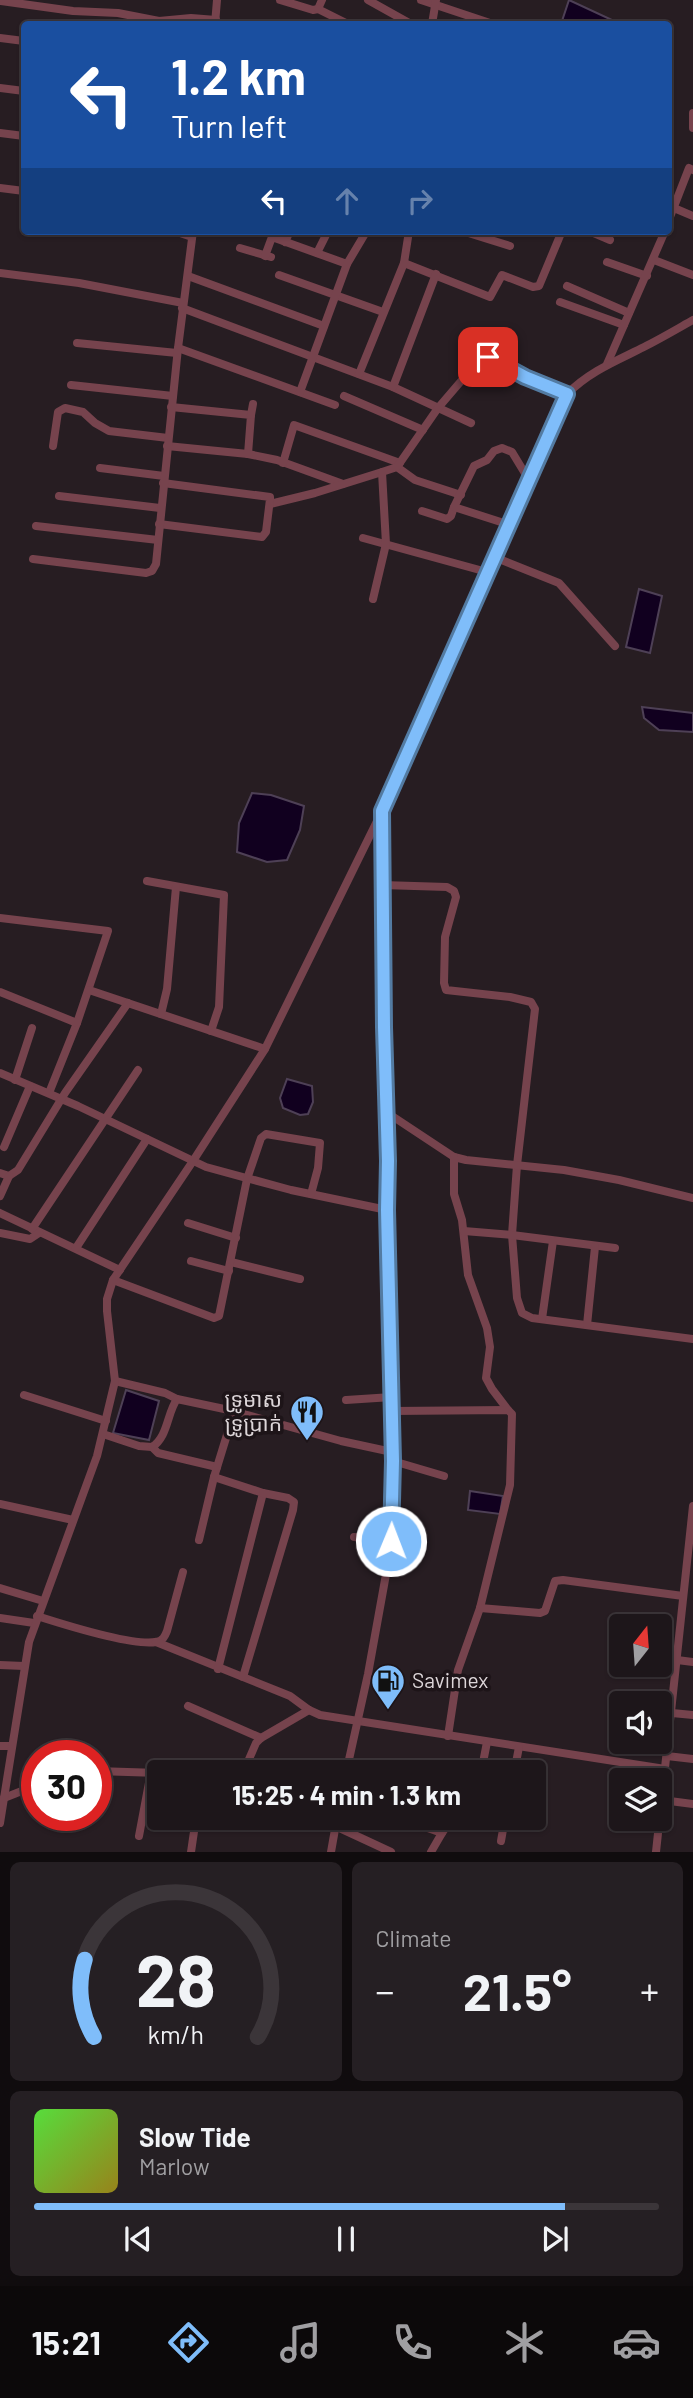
<!DOCTYPE html>
<meta charset="utf-8">
<style>
body{margin:0;font-family:Barlow,"Noto Sans Khmer",sans-serif;background:#251f23;color:#f1f3f6;height:100vh;display:flex;flex-direction:column;font-size:26px;white-space:nowrap}
*{box-sizing:border-box;margin:0}
p{font-size:23px;color:#a09fa2}
.icon{flex:none;width:38px;height:38px;fill:none;stroke:currentColor;stroke-width:2;stroke-linecap:round;stroke-linejoin:round}
.map{position:relative;height:1852px;overflow:hidden}
.drawer{display:flex;flex-direction:column;gap:10px;padding:10px;background:#100c0e;flex:1}
.drawer>*{flex:none}
.top-card{position:absolute;left:21px;top:21px;width:651px;height:214px;border-radius:7px;box-shadow:0 2px 5px #0004,0 0 0 2px #3b3539;background:#1a4fa0;color:#fff;overflow:hidden}
.needle{width:46px;rotate:17deg}
.buttons{position:absolute;left:609px;top:1614px;display:grid;gap:14px}
.buttons a{display:grid;place-items:center;width:63px;height:63px;border-radius:7px;background:#1d161a;box-shadow:0 2px 5px #0004,0 0 0 2px #3b3539;font-size:35px}
.speed{position:absolute;left:21px;top:1740px;display:flex;gap:14px;font-size:35px;font-weight:700;text-align:center}
.speed>*{display:grid;place-content:center;width:91px;height:91px;border-radius:50%;background:#1d161a;box-shadow:0 2px 5px #0004,0 0 0 2px #3b3539;line-height:1}
.speed .limit{border:10px solid #d22;background:#fff;color:#111}
.pin{position:absolute;display:grid;place-items:center;width:60px;height:60px;color:#fff;margin:-30px;border-radius:14px;box-shadow:0 4px 10px #0006}
.me{position:absolute;width:77px;margin:-38px;rotate:1deg;stroke-linejoin:round;filter:drop-shadow(0 0 5px #0008)}
.turn{display:flex;align-items:center;gap:24px;height:147px;padding:0 35px;font-size:32px}
.turn .icon{width:91px;height:91px;stroke-width:2.5}
.turn b{display:block;font-size:49px;line-height:60px}
.lanes{display:flex;align-items:center;height:66px;padding:0 35px;background:#0003;justify-content:center;gap:35px;direction:ltr}
.lanes .off{opacity:.35}
.big{font-size:52px;font-weight:700;line-height:1.1}
.drawer .card{flex:1;display:flex;flex-direction:column;justify-content:center;gap:10px;min-width:0;padding:0 24px;border-radius:10px;background:#251f23}
.drawer .dial{align-items:center;gap:0}
.dial svg{height:182px;overflow:visible;fill:none;stroke:#3b3539;stroke-width:7;stroke-linecap:round;text-anchor:middle}
.dial text{fill:#f1f3f6;stroke:none}
.song{display:flex;align-items:center;gap:21px}
.cover{width:84px;height:84px;border-radius:10px;background:linear-gradient(135deg,hsl(110 70% 55%),hsl(50 70% 35%))}
.played{height:7px;border-radius:4px;background:linear-gradient(90deg,#7fbdfa 85%,#3b3539 85%)}
.keys{display:flex;justify-content:space-around;direction:ltr}
.heat{display:flex;justify-content:space-between;align-items:center;font-size:38px;direction:ltr}
.drawer .tiles{flex:1;display:grid;gap:10px;grid-template-columns:1fr 1fr}
.card:last-child{grid-column:span 2}
.trip{position:absolute;left:147px;top:1760px;width:399px;height:70px;border-radius:7px;background:#1d161a;box-shadow:0 2px 5px #0004,0 0 0 2px #3b3539;font-weight:700;line-height:70px;text-align:center}
.dock{display:flex;height:112px;justify-content:space-around;align-items:center;background:#0c090a;color:#a09fa2}
.dock .icon{width:49px;height:49px}
.dock .on{color:#7fbdfa}
.dock b{font-size:32px;color:#f1f3f6}
.map>svg:first-child{display:block}
.water{fill:#11001f;stroke:#4e4056;stroke-width:2}
.lines{fill:none;stroke-linecap:round;stroke-linejoin:round}
.minor{stroke:#76434d;stroke-width:8}
.route-casing{stroke:#537ba2;stroke-width:18}
.route{stroke:#7fbdfa;stroke-width:12}
.labels{text-anchor:middle;stroke-width:7;stroke-linejoin:round;paint-order:stroke}
.poi-label{font-size:21px;fill:#dcd5d8;stroke:#1d1418;text-anchor:end}
</style>
<div class="map">
<svg width="693" height="1852" viewBox="0 0 693 1852">
<rect width="100%" height="100%" fill="#271d22"/>
<g class="water">
<polygon points="569,0 612,20 610,24 561,24"/>
<polygon points="639,589 662,596 650,653 626,647"/>
<polygon points="642,707 693,713 693,732 659,730 644,718"/>
<polygon points="252,793 271,795 304,806 300,830 287,860 267,862 237,852 239,823"/>
<polygon points="287,1079 312,1086 313,1102 308,1114 300,1115 283,1108 280,1098"/>
<polygon points="126,1390 159,1401 149,1440 113,1433"/>
<polygon points="470,1491 503,1496 500,1514 468,1510"/>
</g>
<g class="lines">
<g class="minor">
<polyline points="280,0 313,10 318,9 322,0"/>
<polyline points="368,0 411,24"/>
<polyline points="421,0 493,24"/>
<polyline points="1,1 73,11 118,13 159,21 191,18 216,20"/>
<polyline points="318,9 348,24"/>
<polyline points="215,24 217,0"/>
<polyline points="432,24 436,0"/>
<polyline points="0,38 24,41"/>
<polyline points="0,88 24,91"/>
<polyline points="693,113 693,128"/>
<polyline points="0,133 24,136"/>
<polyline points="0,188 24,191"/>
<polyline points="674,208 693,216"/>
<polyline points="668,222 689,168 693,170"/>
<polyline points="174,231 192,237"/>
<polyline points="462,231 510,246"/>
<polyline points="589,231 610,240"/>
<polyline points="285,242 290,231"/>
<polyline points="240,248 271,257"/>
<polyline points="317,253 328,231"/>
<polyline points="265,256 272,237 347,264"/>
<polyline points="654,260 693,275"/>
<polyline points="607,262 647,276"/>
<polyline points="404,263 490,297 502,275 533,287 539,286 562,231"/>
<polyline points="0,273 79,283 183,303"/>
<polyline points="279,275 383,312"/>
<polyline points="188,276 324,326"/>
<polyline points="567,286 629,313"/>
<polyline points="560,302 624,325"/>
<polyline points="182,308 393,387 471,423"/>
<polyline points="77,343 177,353"/>
<polyline points="178,348 335,405"/>
<polyline points="607,364 665,231"/>
<polyline points="359,374 404,263 409,231"/>
<polyline points="71,385 173,396"/>
<polyline points="393,387 436,274"/>
<polyline points="300,392 347,264 366,232"/>
<polyline points="344,396 423,430"/>
<polyline points="171,407 251,415 248,454"/>
<polyline points="251,415 253,404"/>
<polyline points="53,446 58,412 65,408 83,412 95,423 109,431 168,438"/>
<polyline points="167,446 248,454 277,460 343,484"/>
<polyline points="283,463 294,425 400,463"/>
<polyline points="397,467 415,480 461,495"/>
<polyline points="100,468 164,476"/>
<polyline points="59,496 160,508"/>
<polyline points="270,504 315,493 382,472"/>
<polyline points="422,511 447,519 451,516 454,507"/>
<polyline points="159,524 262,537 266,532 270,499 270,497 163,483"/>
<polyline points="507,524 454,507 474,466 487,460 494,451 502,448 512,452 529,480"/>
<polyline points="36,526 158,540"/>
<polyline points="363,538 487,572"/>
<polyline points="494,557 559,583 615,646"/>
<polyline points="33,559 146,573 152,571 156,564 178,348 193,231"/>
<polyline points="373,599 386,544 382,472 397,467 438,408 480,359 488,357 525,377 567,394"/>
<polyline points="147,881 224,895 219,1007 211,1031"/>
<polyline points="382,885 447,887 454,891 456,897 445,937 444,983 446,990 510,997 531,1002 535,1009 517,1165 512,1235 517,1298 522,1313 532,1318 693,1339"/>
<polyline points="0,918 108,931 77,1023 49,1093"/>
<polyline points="89,990 265,1049"/>
<polyline points="0,992 77,1023"/>
<polyline points="161,1014 167,989 176,887"/>
<polyline points="0,1073 78,1106 206,1167 291,1190 387,1210"/>
<polyline points="15,1080 32,1028"/>
<polyline points="386,1112 454,1157 466,1160 564,1170 619,1180 693,1198"/>
<polyline points="4,1147 30,1086"/>
<polyline points="454,1157 454,1194 462,1220 468,1275 487,1328 490,1347 486,1378 492,1389 508,1410"/>
<polyline points="0,1173 9,1176 18,1170 65,1093 128,1003"/>
<polyline points="0,1196 9,1176"/>
<polyline points="0,1213 120,1270"/>
<polyline points="188,1223 236,1238"/>
<polyline points="32,1229 138,1070"/>
<polyline points="464,1231 512,1235 615,1248"/>
<polyline points="0,1233 30,1239 39,1233"/>
<polyline points="76,1248 147,1139"/>
<polyline points="191,1261 229,1271"/>
<polyline points="231,1262 300,1279"/>
<polyline points="113,1280 214,1318 219,1316 247,1179 261,1138 266,1134 320,1143 318,1168 311,1194"/>
<polyline points="542,1319 553,1241"/>
<polyline points="587,1325 595,1247"/>
<polyline points="115,1381 165,1393 177,1399"/>
<polyline points="24,1395 106,1421"/>
<polyline points="346,1400 392,1397"/>
<polyline points="392,1411 508,1410 512,1414 510,1485 480,1608 458,1670 448,1736"/>
<path d="M103,1434L139,1446L152,1447C168,1437 167,1413 177,1399L229,1410L341,1441L392,1452"/>
<polyline points="152,1447 158,1453 217,1467"/>
<polyline points="393,1461 444,1476"/>
<polyline points="0,1504 73,1520"/>
<polyline points="354,1537 392,1541"/>
<polyline points="199,1540 214,1477"/>
<polyline points="0,1588 43,1601"/>
<polyline points="480,1608 540,1613 545,1611 555,1581 563,1580 683,1596"/>
<path d="M37,1616C62,1624 133,1646 156,1642C163,1641 165,1636 167,1631L183,1572"/>
<polyline points="0,1618 34,1623"/>
<polyline points="156,1642 290,1696 309,1710 320,1715 665,1769"/>
<polyline points="677,1660 693,1662"/>
<polyline points="0,1665 24,1666"/>
<polyline points="218,1669 263,1493 214,1477 234,1412"/>
<polyline points="243,1677 293,1510 294,1502 288,1498 263,1493"/>
<polyline points="188,1706 261,1738"/>
<polyline points="672,1713 693,1715"/>
<polyline points="0,1746 11,1746"/>
<polyline points="667,1756 693,1759"/>
<polyline points="96,1771 159,1773"/>
<polyline points="243,1773 256,1743 261,1738 309,1710"/>
<polyline points="346,1773 368,1674 392,1541 393,1461 387,1210 389,1161 384,1027 382,818"/>
<polyline points="481,1773 487,1742"/>
<polyline points="514,1773 519,1747"/>
<polyline points="4,1798 37,1785"/>
<polyline points="662,1800 693,1804"/>
<polyline points="318,1818 391,1852"/>
<polyline points="399,1818 442,1833 452,1818"/>
<path d="M0,1823L29,1642L97,1456L115,1381L107,1311V1299L113,1280L193,1161L265,1049L382,811L567,394C590,371 616,361 644,347C660,339 677,329 693,320"/>
<polyline points="139,1836 151,1772"/>
<polyline points="501,1841 505,1818"/>
<polyline points="191,1852 196,1818"/>
<polyline points="331,1852 337,1818"/>
<polyline points="431,1852 442,1833"/>
<polyline points="656,1852 693,1506"/>
</g>
</g>
<g class="lines">
<g class="route-casing">
<polyline id="route" points="391,1541 393,1461 387,1210 388,1161 384,1027 382,811 567,394 525,377 488,357"/>
</g>
<use href="#route" class="route"/>
</g>
<defs>
<g id="restaurant-pin" transform="scale(1.75)"><path d="M0 17L-7.5 6A9.5 9.5 0 1 1 7.5 6Z" fill="#7fbdfa" stroke="#1d1418"/><path d="M-5-6h1v4h1v-4h1v4h1v-4h1v5L-1.5 .5V6h-2V.5L-5-1ZM5-6V6H3V1.5H1.5Q1.5-4 5-6Z" fill="#111"/></g>
<g id="fuel-pin" transform="scale(1.75)"><path d="M0 17L-7.5 6A9.5 9.5 0 1 1 7.5 6Z" fill="#7fbdfa" stroke="#1d1418"/><path d="M-5.5-6h7V0h2V4h1.3V-2.5L3-4.5l.8-.8L6-3V5H2.5V1h-1V6h-7ZM-4.2-4.7v3.2H.2V-4.7Z" fill="#111"/></g>
</defs>
<g fill-rule="evenodd">
<use href="#restaurant-pin" x="307" y="1412"/>
<use href="#fuel-pin" x="388" y="1681"/>
</g>
<g class="labels">
<g class="poi-label">
<text x="282" y="1407">ទ្រូមាស<tspan x="282" dy="24">ទ្រូប្រាក់</tspan></text>
<text x="412" y="1688" text-anchor="start">Savimex</text>
</g>
</g>
</svg>
<div class="buttons">
<a><svg class="needle" viewBox="-14 -14 28 28"><path d="M0-13l5 13h-10z" fill="#e53935"/><path d="M0 13l5-13h-10z" fill="#a09fa2"/></svg></a>
<a><svg class="icon" aria-label="sound" viewBox="0 0 24 24"><path d="M4 9h4l5-4v14l-5-4H4zM17 9q2 3 0 6"/></svg></a>
<a><svg class="icon" aria-label="layers" viewBox="0 0 24 24"><path d="M12 4l9 5-9 5-9-5zM3 14l9 5 9-5"/></svg></a>
</div>
<div class="speed"><div class="limit">30</div></div>
<div class="pin" style="left:488px;top:357px;background:#d93025"><svg class="icon" aria-label="arrive" viewBox="0 0 24 24"><path d="M6 21V4h12l-3 4 3 4H6"/></svg></div>
<svg class="me" style="left:391px;top:1541px" viewBox="-20 -20 40 40"><circle r="17" fill="#7fbdfa" stroke="#fff" stroke-width="3"/><path d="M0-11L8 9 0 5-8 9z" fill="#fff"/></svg>
<div class="trip">15:25 · 4 min · 1.3 km</div>
<div class="top-card">
<div class="turn"><svg class="icon" aria-label="left" viewBox="0 0 24 24"><path d="M17 20v-9H6M10 6l-5 5 5 5"/></svg><div><b>1.2 km</b>Turn left</div></div>
<div class="lanes"><svg class="icon" aria-label="left" viewBox="0 0 24 24"><path d="M17 20v-9H6M10 6l-5 5 5 5"/></svg><svg class="icon off" aria-label="ahead" viewBox="0 0 24 24"><path d="M12 20V5M6 11l6-6 6 6"/></svg><svg class="icon off" aria-label="right" viewBox="0 0 24 24"><path d="M7 20v-9h11M14 6l5 5-5 5"/></svg></div>
</div>
</div>
<section class="drawer">
<div class="tiles">
<div class="card dial"><svg viewBox="0 0 100 80">
<path d="M14 69A42 42 0 1 1 86 69"/>
<path d="M14 69A42 42 0 0 1 10 35" stroke="#7fbdfa"/>
<text x="50" y="56" font-size="32" font-weight="700">28</text>
<text x="50" y="72" font-size="11">km/h</text>
</svg></div>
<div class="card"><p>Climate</p>
<div class="heat"><a>−</a><b class="big">21.5°</b><a>+</a></div>
</div>
<div class="card">
<div class="song"><i class="cover"></i><div><b>Slow Tide</b><p>Marlow</p></div></div>
<div class="played"></div>
<div class="keys"><svg class="icon" aria-label="previous" viewBox="0 0 24 24"><path d="M18 5L8 12l10 7zM5 5v14"/></svg><svg class="icon" aria-label="pause" viewBox="0 0 24 24"><path d="M8 5v14M16 5v14"/></svg><svg class="icon" aria-label="next" viewBox="0 0 24 24"><path d="M6 5l10 7-10 7zM19 5v14"/></svg></div>
</div>
</div>
</section>
<nav class="dock">
<b>15:21</b>
<svg class="icon on" aria-label="directions" viewBox="0 0 24 24"><path d="M12 3l9 9-9 9-9-9zM9 14v-3h6M13 9l2 2-2 2"/></svg>
<svg class="icon" aria-label="music" viewBox="0 0 24 24"><path d="M9 18V5l10-2v13"/><circle cx="6" cy="18" r="3"/><circle cx="16" cy="16" r="3"/></svg>
<svg class="icon" aria-label="phone" viewBox="0 0 24 24"><path d="M5 4h4l2 5-3 2q2 4 5 5l2-3 5 2v4C11 20 4 13 5 4z"/></svg>
<svg class="icon" aria-label="climate" viewBox="0 0 24 24"><path d="M12 3v18M4 7l16 10M4 17L20 7"/></svg>
<svg class="icon" aria-label="car" viewBox="0 0 24 24"><path d="M5 17H2v-5l4-1 3-4h7l3 4 3 1v5h-3M9 17h6M6 11h13"/><circle cx="7" cy="17" r="2"/><circle cx="17" cy="17" r="2"/></svg>
</nav>
